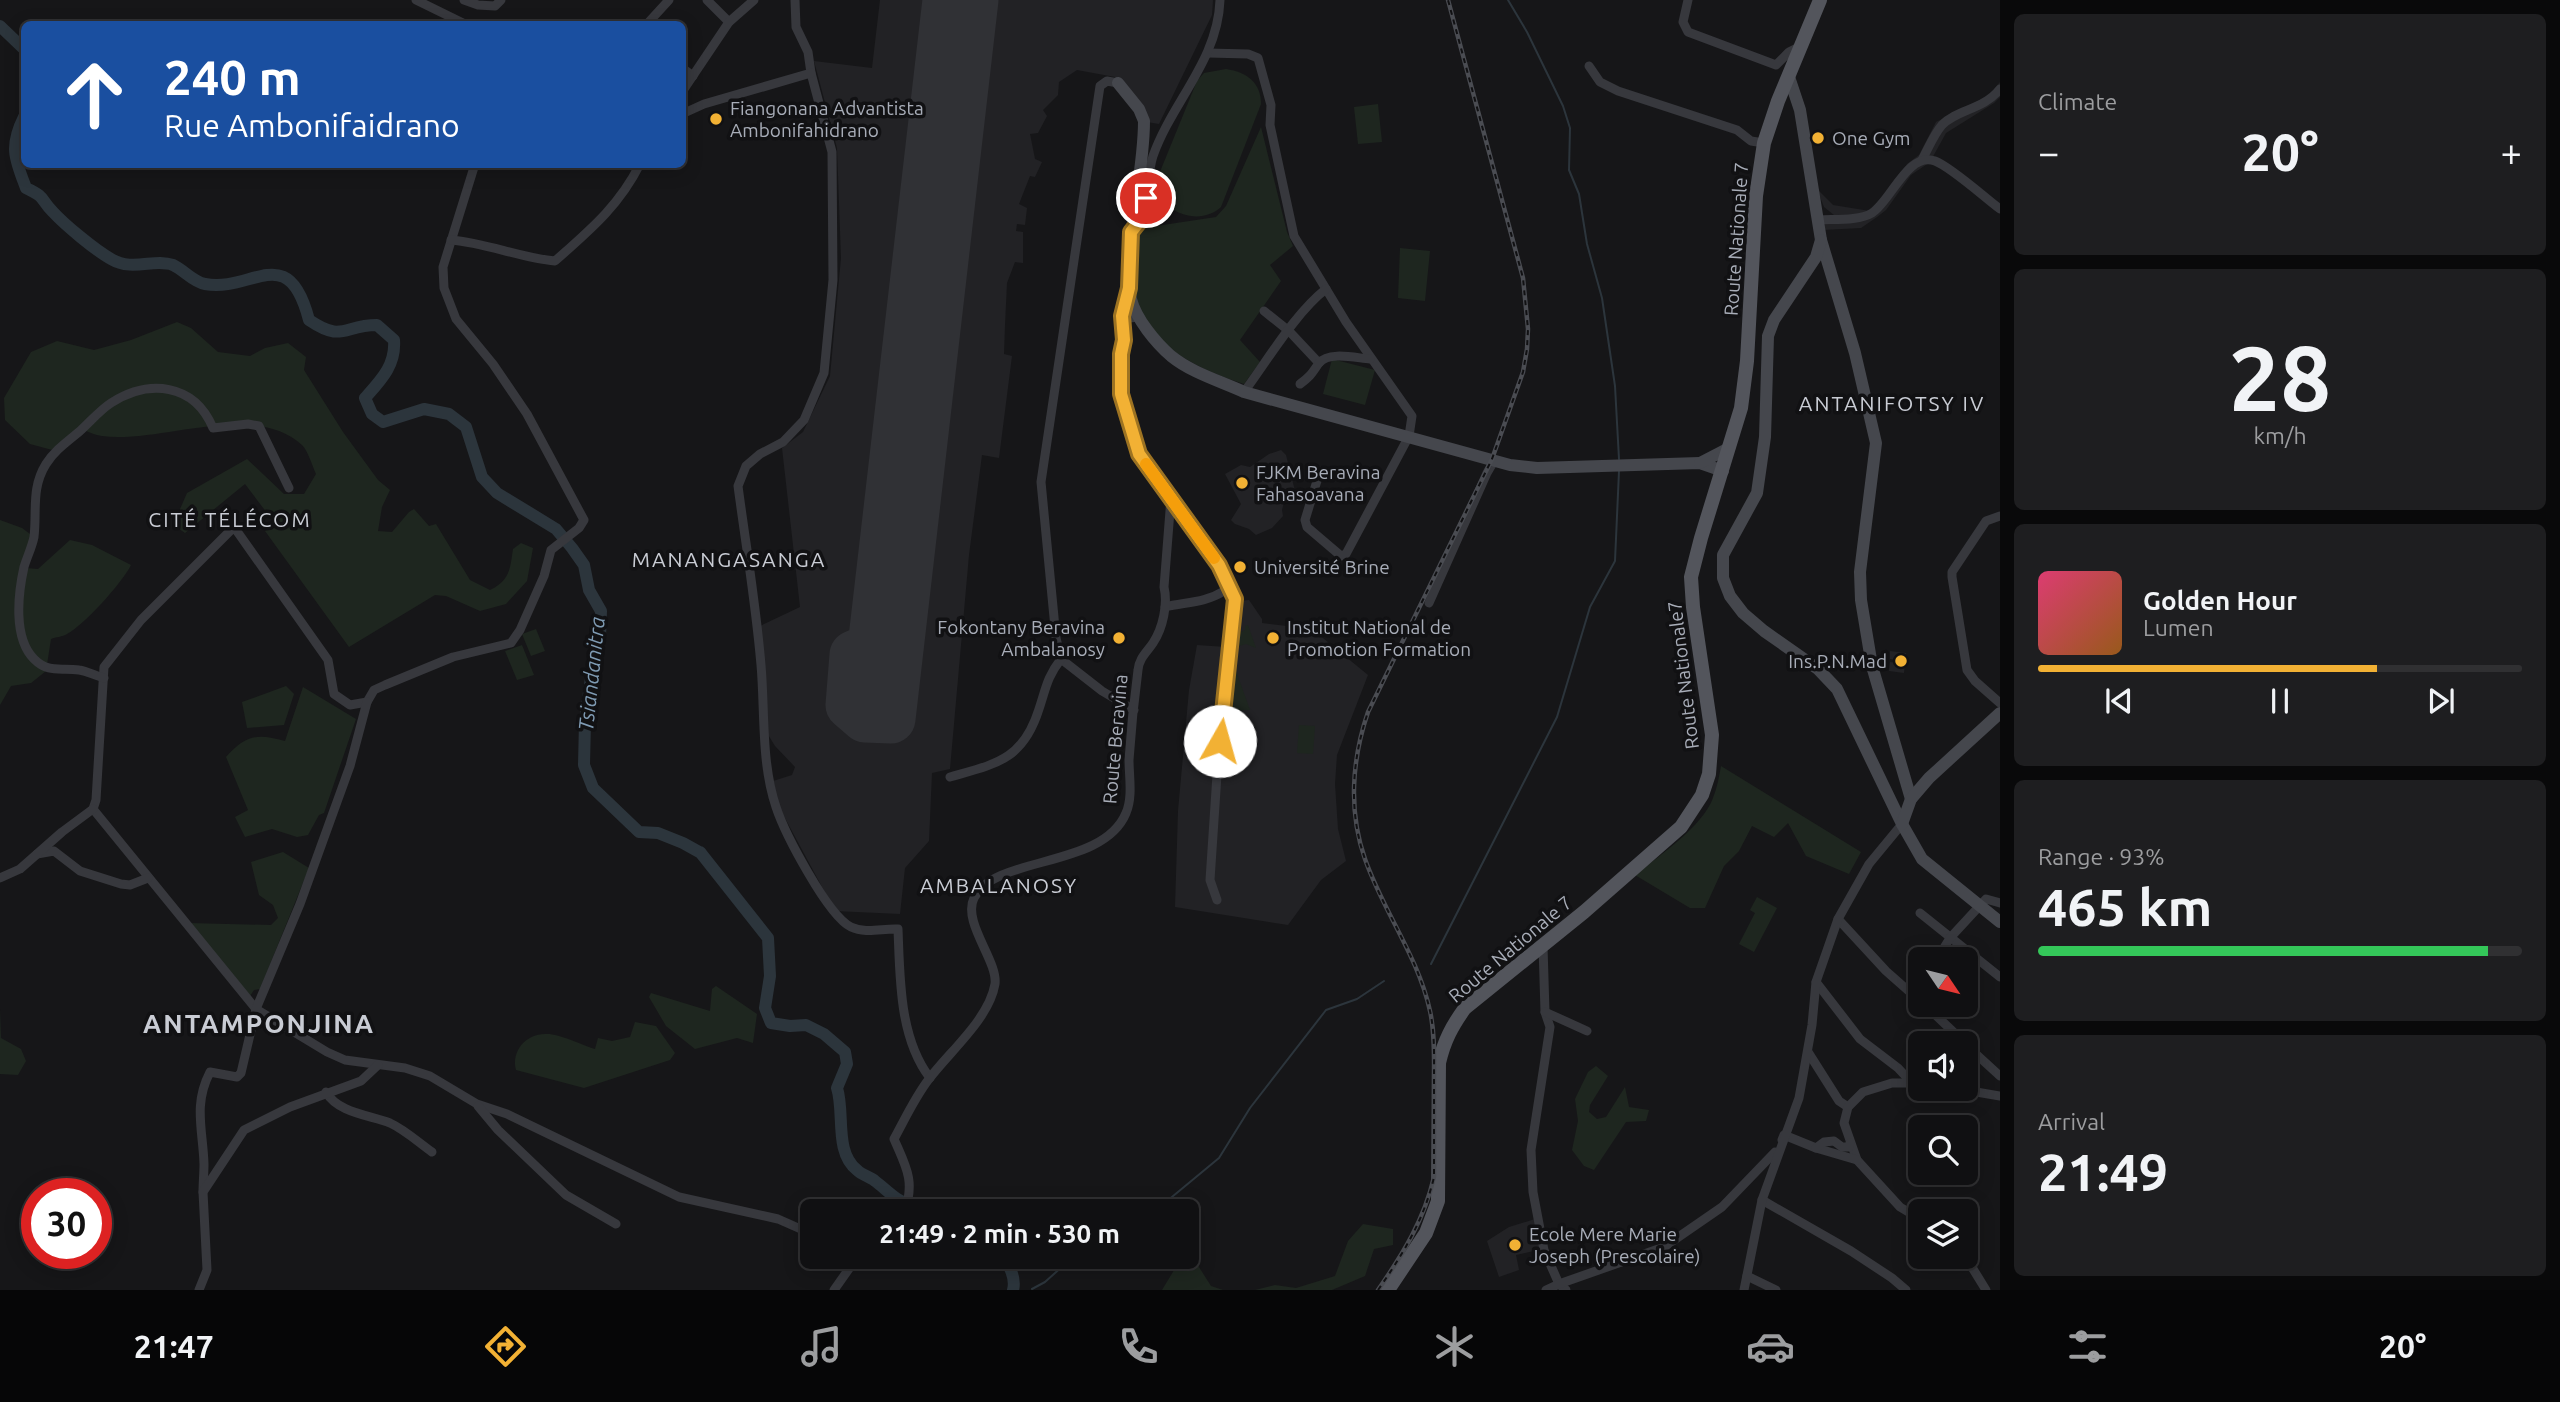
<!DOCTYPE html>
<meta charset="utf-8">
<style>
body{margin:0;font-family:Ubuntu,sans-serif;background:#1e1e20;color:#f1f3f6;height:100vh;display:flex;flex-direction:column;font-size:26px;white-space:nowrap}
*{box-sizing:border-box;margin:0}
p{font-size:23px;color:#9c9d9f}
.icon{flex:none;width:38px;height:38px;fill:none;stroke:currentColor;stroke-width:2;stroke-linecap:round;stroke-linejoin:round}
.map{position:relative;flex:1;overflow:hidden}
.panel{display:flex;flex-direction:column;gap:14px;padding:14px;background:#09090a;width:560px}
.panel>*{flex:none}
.guide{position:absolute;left:21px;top:21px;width:665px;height:147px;border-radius:10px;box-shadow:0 4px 18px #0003,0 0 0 2px #303032;background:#1a4fa0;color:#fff;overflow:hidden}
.needle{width:46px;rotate:125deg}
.tools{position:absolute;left:1908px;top:947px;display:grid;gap:14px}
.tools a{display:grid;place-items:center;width:70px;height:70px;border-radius:10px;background:#101012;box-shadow:0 4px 18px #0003,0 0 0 2px #303032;font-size:35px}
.speed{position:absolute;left:21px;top:1178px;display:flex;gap:14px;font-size:35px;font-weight:700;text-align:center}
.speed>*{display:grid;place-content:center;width:91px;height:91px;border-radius:50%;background:#101012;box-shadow:0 4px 18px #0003,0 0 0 2px #303032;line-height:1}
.speed .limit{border:10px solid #d22;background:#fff;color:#111}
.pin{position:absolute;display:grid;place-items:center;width:60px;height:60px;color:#fff;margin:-30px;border:4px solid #fff;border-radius:50%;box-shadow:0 2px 7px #0007}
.me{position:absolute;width:77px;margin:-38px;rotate:7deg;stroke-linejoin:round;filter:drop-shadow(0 0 5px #0008)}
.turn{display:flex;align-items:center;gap:24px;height:147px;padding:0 28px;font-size:32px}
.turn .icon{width:91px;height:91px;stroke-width:2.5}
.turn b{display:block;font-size:49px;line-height:60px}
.big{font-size:52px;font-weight:600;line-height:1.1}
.panel .card{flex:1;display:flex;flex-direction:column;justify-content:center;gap:10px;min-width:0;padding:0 24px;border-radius:10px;background:#1e1e20}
.panel .dial{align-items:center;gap:0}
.dial b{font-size:91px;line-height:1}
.song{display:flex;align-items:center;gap:21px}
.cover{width:84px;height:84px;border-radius:10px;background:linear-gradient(135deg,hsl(340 70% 55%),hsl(30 70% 35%))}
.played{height:7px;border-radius:4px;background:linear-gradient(90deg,#f2b134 70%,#303032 70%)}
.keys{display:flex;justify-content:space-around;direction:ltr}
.heat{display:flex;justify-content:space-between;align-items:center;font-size:38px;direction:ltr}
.charge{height:10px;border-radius:5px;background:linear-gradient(90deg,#34c759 93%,#303032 0)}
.trip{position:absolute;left:800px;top:1199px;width:399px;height:70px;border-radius:10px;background:#101012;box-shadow:0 4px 18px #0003,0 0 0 2px #303032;font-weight:600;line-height:70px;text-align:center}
.tab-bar{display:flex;height:112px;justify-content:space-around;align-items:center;background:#060607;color:#9c9d9f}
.tab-bar .icon{width:49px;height:49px}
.tab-bar .on{color:#f2b134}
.tab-bar b{font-size:32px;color:#f1f3f6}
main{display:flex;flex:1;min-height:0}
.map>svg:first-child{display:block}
.built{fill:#222225}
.green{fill:#1e261f}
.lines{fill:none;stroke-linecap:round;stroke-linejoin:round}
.stream{stroke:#2c353c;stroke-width:2}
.river{stroke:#2c353c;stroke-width:12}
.runway{stroke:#303135;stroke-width:49}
.street{stroke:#37383d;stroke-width:9}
.secondary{stroke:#45474d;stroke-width:12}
.primary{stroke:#53555c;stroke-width:14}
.rail-casing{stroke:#4a4c52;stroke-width:4.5}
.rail{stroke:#111113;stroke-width:2;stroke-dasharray:5;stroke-linecap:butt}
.route-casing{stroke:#9d7322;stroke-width:18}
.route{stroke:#f2b134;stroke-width:12}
.slow{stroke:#f59e0b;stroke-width:12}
.poi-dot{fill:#f2b134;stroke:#111113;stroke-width:2.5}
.labels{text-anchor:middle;stroke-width:7;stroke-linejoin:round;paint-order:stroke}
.poi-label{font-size:19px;fill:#a8adb8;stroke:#111113;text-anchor:start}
.street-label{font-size:19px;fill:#a8adb8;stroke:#111113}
.neighbourhood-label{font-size:21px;letter-spacing:2px;fill:#c9ccd4;stroke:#111113}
.water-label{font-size:21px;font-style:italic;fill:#7f9bb3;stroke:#111113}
.district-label{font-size:26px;font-weight:bold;letter-spacing:2px;fill:#c9ccd4;stroke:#111113}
</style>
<main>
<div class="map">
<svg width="2000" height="1290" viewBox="0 0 2000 1290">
<rect width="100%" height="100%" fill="#161618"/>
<g class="built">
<polygon points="880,0 1213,0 1212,15 1159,124 1147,122 1129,93 1115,77 1077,70 1059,82 1058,95 1043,110 1047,116 1038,133 1030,134 1035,159 1042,162 1035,177 1030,176 1019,204 1027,208 1025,225 1017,224 1016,231 1023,232 1023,263 1015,262 1007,283 1005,325 1004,354 1012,356 999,458 982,455 969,555 950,769 932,773 929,841 905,868 900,914 835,911 779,807 773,781 792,775 795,767 775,746 764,728 758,627 800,607 782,448 803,432 830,376 841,258 837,148 814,61 872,68"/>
<polygon points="2000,82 2000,88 1990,99 1942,124 1922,159 1911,166 1872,213 1847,216 1834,215 1824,207 1817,189 1833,205 1870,211 1890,190 1907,164 1919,155 1936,122 1988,96"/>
<polygon points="2000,91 2000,97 1994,103 1946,133 1930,162 1911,175 1886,210 1877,217 1861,228 1823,230 1825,222 1870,216 1931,144 1943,126"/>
<polygon points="1281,450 1286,455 1295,491 1286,494 1282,510 1283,516 1272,528 1256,535 1249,529 1235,524 1231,520 1241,504 1225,474 1241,465 1250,467 1269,454"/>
<polygon points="1249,600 1262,619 1262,623 1312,629 1368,675 1337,755 1335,784 1338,829 1346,861 1321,880 1288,925 1175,907 1178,811 1189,690 1197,645 1226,647 1230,602"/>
<polygon points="1890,651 1906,653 1904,673 1889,671 1890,662 1897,663 1897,660 1890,659"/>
<polygon points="1535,1219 1542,1249 1516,1255 1519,1270 1499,1277 1487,1241 1509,1227"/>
</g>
<g class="green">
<path d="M1226,69C1247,72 1261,83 1261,104L1221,207C1200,227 1160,213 1155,184L1197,81L1204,73Z"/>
<polygon points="1378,104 1382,142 1358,144 1354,107"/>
<path d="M1261,127L1287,232L1293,246L1270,265L1281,281L1240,340L1260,362L1244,384C1201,370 1153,349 1136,303C1131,287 1134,256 1133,238L1143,228L1216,217L1226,206Z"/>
<polygon points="1400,248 1430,251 1425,301 1398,298"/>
<path d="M177,322L191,328L218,352L250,356L265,348L288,343L306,357L304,370L343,432L378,480L390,490L382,507L378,531L392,532L409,512L414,509L429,526L436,524L470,580L490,590C510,580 510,569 513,549L521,543L533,548L527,581L506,604L480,611L446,596L435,595L349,647L265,531L273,521L245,484L185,533L178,528L180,509L187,493L247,459L284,494H304L316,474C312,465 308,451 302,445C253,400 161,444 102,436C95,435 88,432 82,429L56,451L30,444L5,420L4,398L31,352L57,341L94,350L131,340Z"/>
<polygon points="1332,359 1375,370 1365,405 1323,394"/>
<path d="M0,520L22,528L34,537L25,568L38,569L70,540L92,545L131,565C122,583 84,625 67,634C62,637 56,637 51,639L46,671L31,683L11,686L0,705Z"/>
<polygon points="1248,625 1256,648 1246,644 1236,647 1240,632 1245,630 1245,626"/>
<polygon points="536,629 545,651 531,656 522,634"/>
<polygon points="522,645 534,675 517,680 505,651"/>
<polygon points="1233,668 1235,668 1250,710 1230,711"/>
<polygon points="286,686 294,694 284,725 247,728 242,702"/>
<path d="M303,687L356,719L324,813L319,815L308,835L297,837L272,829L245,837L235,817L248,810L226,757C246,735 257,733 285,741Z"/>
<polygon points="1299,725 1315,726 1313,754 1297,753"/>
<polygon points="1226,736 1229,736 1239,763 1224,764"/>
<path d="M1721,766L1861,852L1849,874L1806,856L1788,823L1774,837L1752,826L1739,851L1724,866L1705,908H1690L1635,875C1658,857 1703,826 1713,798C1717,788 1719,777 1721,766Z"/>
<polygon points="283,852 309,868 260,989 254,990 250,996 189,923 271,925 278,918 273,905 259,895 251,862"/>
<polygon points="1757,897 1777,908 1754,952 1739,944 1755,913 1750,910"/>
<polygon points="716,986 757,1014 753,1043 737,1038 695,1049 666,1026 649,997 651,993 710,1011 712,989"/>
<polygon points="0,1009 1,1038 21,1049 26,1061 18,1075 0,1074"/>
<path d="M635,1022L656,1026L675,1053L670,1060L584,1088L516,1070C511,1051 526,1033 547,1034C560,1034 582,1045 595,1049L598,1038L612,1041L630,1037Z"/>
<polygon points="1596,1066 1608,1076 1590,1105 1589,1112 1597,1119 1606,1117 1625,1087 1629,1107 1649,1110 1646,1121 1626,1122 1594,1170 1584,1166 1572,1150 1578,1121 1575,1099 1588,1072"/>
<polygon points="1363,1224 1393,1229 1393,1245 1374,1249 1365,1276 1332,1290 1255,1290 1275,1285 1296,1288 1335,1276 1348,1241"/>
<polygon points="1179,1262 1197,1264 1211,1286 1223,1290 1162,1290"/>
</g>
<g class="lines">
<g class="stream">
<polyline points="1508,0 1527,32 1563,106 1570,128 1569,170 1579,194 1587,244 1602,298 1615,386 1619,459"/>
<polyline points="1431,964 1557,717 1590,607 1615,561 1619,471"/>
<polyline points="1155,1211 1219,1158 1250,1108 1326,1010 1357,999 1384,981"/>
<polyline points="1032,1289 1045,1282 1074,1256"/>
</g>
<g class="river">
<polyline points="0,26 24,49"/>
<path d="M24,117C9,147 15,159 26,188C47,198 39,198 53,212C65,225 95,250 111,259C133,272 154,258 173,265C184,270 193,282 205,284C252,293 288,239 309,320C343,343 343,325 377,325L394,340C396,365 381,380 365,398L372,414L383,422L424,409L449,414L466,427L482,477L497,493L556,529L572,548L584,565L589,590L601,611L600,637L592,670L585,722L584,765L593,788L639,832L658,833L683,843L701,853L700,852L768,938L770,976L765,1008L771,1023L790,1026L806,1025L824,1034L845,1052L847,1064L837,1088C845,1113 834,1152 857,1170C862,1175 870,1177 875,1181C886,1189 897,1202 911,1205C928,1208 936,1201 953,1211"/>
<path d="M1001,1256C1010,1264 1016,1279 1013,1290"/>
</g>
<polyline class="runway" points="947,0 872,647 854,655 850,705 865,718 891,719 974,0"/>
<g class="street">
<polyline points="416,0 465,24"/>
<polyline points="464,0 478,5 495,6 501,0"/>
<polyline points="707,0 729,22"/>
<path d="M795,0L796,27L808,52L811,73L832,152L833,280L824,373L804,420L783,442L760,454L746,466L738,486C746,546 756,605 761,665C765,711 761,763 776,807C785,834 828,916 851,927C866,934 883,928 898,929C900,977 899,1038 930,1078"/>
<polyline points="1688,0 1683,22 1688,32 1776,65 1789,52 1801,46"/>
<polyline points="647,24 669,0"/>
<polyline points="1208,53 1248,54 1258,58 1271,105 1270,125 1294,236 1346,322 1412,416 1409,436 1346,554 1341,556 1307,527 1305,520 1320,471"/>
<polyline points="1589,66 1600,82 1618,91 1737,130 1751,141 1764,143"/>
<polyline points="682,68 693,76"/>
<polyline points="1118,83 1107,81 1100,86 1041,482 1056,638 1061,659 1102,691 1134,710"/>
<polyline points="682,92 729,22 754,0"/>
<polyline points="682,114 704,104 811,73"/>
<path d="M1922,160C1928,149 1934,134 1942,125C1958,109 1983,110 2000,89"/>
<polyline points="475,164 443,267 444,288 456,319 493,364 527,414 584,520 579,528 551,550 544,576 520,630 511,643 453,657 385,685 374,690 367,702 350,705 334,694 328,660 234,527 141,620 104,667 96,800 93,809 256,1009 327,1052 345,1060 405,1068 430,1076 477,1104 507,1114 679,1197 778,1219 812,1234"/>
<path d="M1819,220C1834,219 1859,221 1872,213C1891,201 1908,151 1935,161C1951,167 1984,197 2000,209"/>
<path d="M1131,232C1151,213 1145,181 1153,156C1172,102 1218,60 1220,0"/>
<path d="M451,240C487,243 520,258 555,261C590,230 619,206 640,164"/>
<polyline points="1264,311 1289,331 1319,363"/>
<path d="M1140,317L1129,318L1123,324C1124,347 1118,370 1121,394C1129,458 1182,514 1219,565L1226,579L1224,591C1205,603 1186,602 1165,607"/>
<polyline points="1123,324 1122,316 1128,291"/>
<path d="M1300,384C1311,376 1312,373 1319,363C1329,351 1356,358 1370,359"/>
<path d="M1244,392C1267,361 1296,312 1326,289"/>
<polyline points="2000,516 1986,521 1952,572 1952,577 1967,670 1975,681 2000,703"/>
<polyline points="1429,603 1487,473 1494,461"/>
<path d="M104,678C96,676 87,671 79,670C61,667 49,674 34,659C13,638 18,594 24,567C27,557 32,547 34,537C37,511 31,488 46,464C55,450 67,442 80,431C90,422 100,410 111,403C149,379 194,383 213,428L248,424L259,426L289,488"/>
<path d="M950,777C996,764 1023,760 1039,709C1046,688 1047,677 1061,659"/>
<polyline points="37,854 54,851 80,871 121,884 130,885 148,878"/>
<polyline points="0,878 20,869 62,832 93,809"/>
<polyline points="1217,900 1210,880 1218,760 1235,599 1226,579"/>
<polyline points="1920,913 2000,977"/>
<polyline points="1838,919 1886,971 1920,1001"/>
<polyline points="1543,946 1545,1012 1550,1027 1531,1150 1533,1192 1544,1250 1559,1284 1566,1290"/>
<polyline points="1937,959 1950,938 1986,899 2000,903"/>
<polyline points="1816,982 1860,1039 1898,1068 1912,1083"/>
<polyline points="1924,1004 1965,1043"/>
<polyline points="1545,1012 1587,1031"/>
<polyline points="1965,1044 2000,1076"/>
<polyline points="1808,1052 1839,1101 1848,1107"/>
<polyline points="1920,1083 1892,1083 1863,1092 1848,1107 1844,1123 1857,1160 1900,1207 1920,1219"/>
<polyline points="1953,1088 2000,1096"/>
<path d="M326,1092C338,1113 369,1115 390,1123C405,1130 418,1142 432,1152"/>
<polyline points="478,1106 498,1130 566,1195 616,1224"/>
<polyline points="1782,1140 1784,1135 1816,1148 1857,1160"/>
<polyline points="1816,1148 1824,1142 1834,1141 1842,1147 1849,1147 1850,1143"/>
<path d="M203,1192C203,1183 204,1173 204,1164C203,1130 193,1105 210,1072L237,1077L241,1073L256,1009L300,904L350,766L367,702"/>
<polyline points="1762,1200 1851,1251 1892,1278 1906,1290"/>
<path d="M905,1211C915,1180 906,1167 894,1139C905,1119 915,1097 929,1079C950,1051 989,1019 995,984C998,961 962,922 974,898C995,855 1103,869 1126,813C1133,797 1129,776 1129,760C1131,730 1134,700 1138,670C1139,658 1147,652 1153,643C1163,628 1168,604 1164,587L1171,498"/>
<polyline points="1965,1256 1986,1290"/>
<polyline points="1747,1276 1776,1290"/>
<polyline points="199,1290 207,1270 203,1192 244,1130 290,1107 361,1081 378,1065"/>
<polyline points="834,1290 858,1256"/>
<polyline points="1546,1290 1559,1284 1664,1247 1722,1207 1775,1152"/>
<polyline points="1744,1290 1762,1200 1799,1098 1812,1025 1816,982 1838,919 1869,864 1902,824"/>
</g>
<g class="secondary">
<polyline points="1789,77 1800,110 1821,240 1855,353 1876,443 1860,572 1861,600 1872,666 1911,799"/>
<path d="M1118,83L1139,109L1144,121C1144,162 1134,204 1130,245C1129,262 1127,282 1131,299C1136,319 1156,343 1171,356C1192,373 1220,381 1244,392L1510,465L1537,468L1700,463L1723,471"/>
<polyline points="1821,240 1816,257 1774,320 1768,336 1765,437 1757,493 1723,555 1723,578 1730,596 1743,613 1764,631 1818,669 1837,689 1902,824 1922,859 2000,922"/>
<polyline points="1700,463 1729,448"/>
<polyline points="1902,824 1911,799 1929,778 2000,713"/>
</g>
<path class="primary" d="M1388,1290L1426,1233L1438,1201L1439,1063C1444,1041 1452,1026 1465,1008L1584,912L1681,827L1702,795L1709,774L1712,735L1693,607L1691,577L1701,538L1741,408L1747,361L1756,196L1764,143L1778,101L1820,0"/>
<g class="rail-casing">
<path id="rail" d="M1378,1290C1403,1254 1424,1220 1434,1177C1434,1145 1434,1113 1434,1080C1434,1058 1435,1033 1430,1011C1418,956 1383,911 1365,859C1348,811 1352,759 1368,712L1492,459L1523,372L1527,349L1528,329L1523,278L1448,0"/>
</g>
<use href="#rail" class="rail"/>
</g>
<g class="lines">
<g class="route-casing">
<polyline id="route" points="1146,198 1143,217 1131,232 1129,288 1122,316 1124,340 1121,354 1121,394 1139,454 1219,565 1235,599 1220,741"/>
</g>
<use href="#route" class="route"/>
<polyline class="slow" points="1146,464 1214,558"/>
</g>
<g class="poi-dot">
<circle cx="716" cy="119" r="7"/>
<circle cx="1818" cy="138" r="7"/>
<circle cx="1242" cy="483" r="7"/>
<circle cx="1240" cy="567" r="7"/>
<circle cx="1119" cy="638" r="7"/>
<circle cx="1273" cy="638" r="7"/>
<circle cx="1901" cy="661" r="7"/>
<circle cx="1515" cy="1245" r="7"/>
</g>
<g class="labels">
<g class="poi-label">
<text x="730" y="115">Fiangonana Advantista<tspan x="730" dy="22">Ambonifahidrano</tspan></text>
<text x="1832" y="145">One Gym</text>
<text x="1256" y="479">FJKM Beravina<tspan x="1256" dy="22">Fahasoavana</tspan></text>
<text x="1254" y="574">Université Brine</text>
<text x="1105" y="634" text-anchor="end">Fokontany Beravina<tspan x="1105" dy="22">Ambalanosy</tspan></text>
<text x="1287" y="634">Institut National de<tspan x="1287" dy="22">Promotion Formation</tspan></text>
<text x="1887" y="668" text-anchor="end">Ins.P.N.Mad</text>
<text x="1529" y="1241">Ecole Mere Marie<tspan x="1529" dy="22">Joseph (Prescolaire)</tspan></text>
</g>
<g class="street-label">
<text transform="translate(1736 239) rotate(-86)" y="7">Route Nationale 7</text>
<text transform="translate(1683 675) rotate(-97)" y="7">Route Nationale7</text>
<text transform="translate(1115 739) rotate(-85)" y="7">Route Beravina</text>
<text transform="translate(1510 949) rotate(-40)" y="7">Route Nationale 7</text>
</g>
<g class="neighbourhood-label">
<text x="1892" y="411">ANTANIFOTSY IV</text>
<text x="230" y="527">CITÉ TÉLÉCOM</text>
<text x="729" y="567">MANANGASANGA</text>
<text x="999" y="893">AMBALANOSY</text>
</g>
<g class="water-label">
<text transform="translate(592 674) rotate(-84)" y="7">Tsiandanitra</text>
</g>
<g class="district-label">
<text x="259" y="1033">ANTAMPONJINA</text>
</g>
</g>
</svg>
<div class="tools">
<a><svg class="needle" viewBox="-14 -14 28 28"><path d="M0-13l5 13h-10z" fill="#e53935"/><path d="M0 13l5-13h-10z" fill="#9c9d9f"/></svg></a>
<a><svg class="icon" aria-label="sound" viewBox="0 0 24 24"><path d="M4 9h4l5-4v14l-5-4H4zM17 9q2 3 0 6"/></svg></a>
<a><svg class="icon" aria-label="search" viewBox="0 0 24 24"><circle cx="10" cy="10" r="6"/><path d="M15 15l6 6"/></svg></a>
<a><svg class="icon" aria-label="layers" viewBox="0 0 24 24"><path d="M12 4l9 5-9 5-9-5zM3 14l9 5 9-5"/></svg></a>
</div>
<div class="speed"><div class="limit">30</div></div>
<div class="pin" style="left:1146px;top:198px;background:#d93025"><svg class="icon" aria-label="arrive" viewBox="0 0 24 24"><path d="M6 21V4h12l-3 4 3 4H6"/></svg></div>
<svg class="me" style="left:1220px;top:741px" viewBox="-20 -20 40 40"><circle r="19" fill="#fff"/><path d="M0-13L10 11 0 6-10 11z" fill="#f2b134"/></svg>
<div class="trip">21:49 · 2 min · 530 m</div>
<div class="guide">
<div class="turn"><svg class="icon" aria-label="ahead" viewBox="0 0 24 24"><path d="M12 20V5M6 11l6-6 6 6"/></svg><div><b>240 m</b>Rue Ambonifaidrano</div></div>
</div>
</div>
<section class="panel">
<div class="card"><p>Climate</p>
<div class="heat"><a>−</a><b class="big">20°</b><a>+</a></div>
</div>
<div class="card dial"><b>28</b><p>km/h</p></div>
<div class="card">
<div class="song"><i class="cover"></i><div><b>Golden Hour</b><p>Lumen</p></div></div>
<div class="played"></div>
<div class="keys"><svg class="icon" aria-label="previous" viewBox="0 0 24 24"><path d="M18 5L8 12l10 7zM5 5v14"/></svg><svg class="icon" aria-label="pause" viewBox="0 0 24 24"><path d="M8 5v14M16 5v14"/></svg><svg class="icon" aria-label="next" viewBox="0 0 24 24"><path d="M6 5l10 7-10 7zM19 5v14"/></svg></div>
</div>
<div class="card"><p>Range · 93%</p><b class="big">465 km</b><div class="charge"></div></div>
<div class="card"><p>Arrival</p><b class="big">21:49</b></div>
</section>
</main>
<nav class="tab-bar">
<b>21:47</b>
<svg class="icon on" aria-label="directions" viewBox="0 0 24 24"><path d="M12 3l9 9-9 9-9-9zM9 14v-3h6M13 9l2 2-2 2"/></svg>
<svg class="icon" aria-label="music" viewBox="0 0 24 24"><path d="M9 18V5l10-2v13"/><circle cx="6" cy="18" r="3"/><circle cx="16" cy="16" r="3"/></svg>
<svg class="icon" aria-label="phone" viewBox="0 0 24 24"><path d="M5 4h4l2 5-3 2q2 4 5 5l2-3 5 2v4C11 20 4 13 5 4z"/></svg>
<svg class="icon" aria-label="climate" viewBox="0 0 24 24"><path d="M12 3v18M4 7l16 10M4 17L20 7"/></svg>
<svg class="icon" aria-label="car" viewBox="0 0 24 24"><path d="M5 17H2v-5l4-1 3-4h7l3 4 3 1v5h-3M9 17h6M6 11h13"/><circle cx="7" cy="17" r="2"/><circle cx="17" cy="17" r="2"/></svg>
<svg class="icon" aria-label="filters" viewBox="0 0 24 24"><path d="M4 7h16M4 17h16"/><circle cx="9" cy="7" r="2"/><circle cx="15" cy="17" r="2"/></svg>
<b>20°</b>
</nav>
